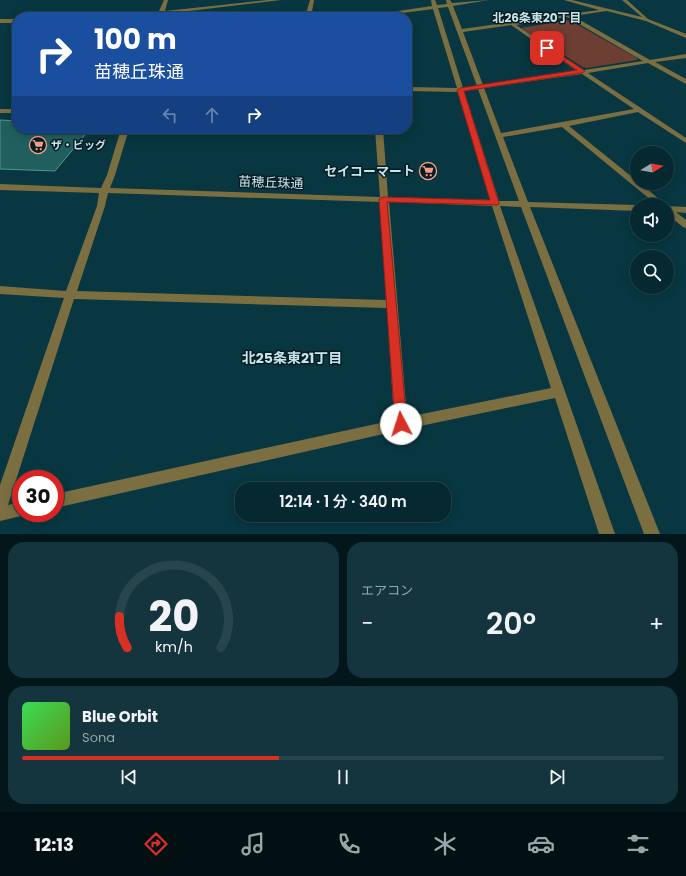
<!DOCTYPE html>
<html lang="ja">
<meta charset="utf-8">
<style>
body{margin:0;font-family:Poppins,"Noto Sans JP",sans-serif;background:#14353d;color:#f1f3f6;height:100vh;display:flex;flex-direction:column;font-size:15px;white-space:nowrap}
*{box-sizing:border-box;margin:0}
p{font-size:13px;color:#98a6ab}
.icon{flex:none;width:22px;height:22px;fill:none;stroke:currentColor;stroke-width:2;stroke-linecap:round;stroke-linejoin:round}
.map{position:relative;height:534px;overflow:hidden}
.panel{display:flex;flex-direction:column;gap:8px;padding:8px;background:#03171b;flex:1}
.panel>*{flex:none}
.guide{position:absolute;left:12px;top:12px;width:400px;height:122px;border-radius:16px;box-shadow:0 2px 10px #0003,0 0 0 1px #27454d;background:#1a4fa0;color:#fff;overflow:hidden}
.needle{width:26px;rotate:79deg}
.controls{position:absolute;left:630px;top:146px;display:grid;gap:8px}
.controls a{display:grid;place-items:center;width:44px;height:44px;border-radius:50%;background:#062931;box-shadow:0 2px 10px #0003,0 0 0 1px #27454d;font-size:20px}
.speed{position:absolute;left:12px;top:470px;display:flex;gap:8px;font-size:20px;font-weight:700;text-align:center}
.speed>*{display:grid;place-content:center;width:52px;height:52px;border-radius:50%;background:#062931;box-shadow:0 2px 10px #0003,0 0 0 1px #27454d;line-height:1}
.speed .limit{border:6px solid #d22;background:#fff;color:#111}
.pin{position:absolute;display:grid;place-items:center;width:34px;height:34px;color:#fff;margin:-17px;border-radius:8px;box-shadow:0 2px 6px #0006}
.me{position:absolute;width:44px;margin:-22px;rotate:355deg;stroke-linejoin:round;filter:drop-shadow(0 0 3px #0008)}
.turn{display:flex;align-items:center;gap:14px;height:84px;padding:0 16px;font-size:18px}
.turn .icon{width:52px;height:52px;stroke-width:2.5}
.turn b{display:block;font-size:28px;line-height:34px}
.lanes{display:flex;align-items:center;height:38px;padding:0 16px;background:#0003;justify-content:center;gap:20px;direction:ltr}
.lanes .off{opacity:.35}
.big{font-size:30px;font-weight:600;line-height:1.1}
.panel .tile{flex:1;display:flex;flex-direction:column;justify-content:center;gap:6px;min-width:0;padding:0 14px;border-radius:16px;background:#14353d}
.panel .dial{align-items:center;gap:0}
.dial svg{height:104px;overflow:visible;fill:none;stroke:#27454d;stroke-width:7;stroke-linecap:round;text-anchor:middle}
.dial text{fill:#f1f3f6;stroke:none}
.song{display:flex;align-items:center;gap:12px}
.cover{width:48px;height:48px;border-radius:6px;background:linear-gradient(135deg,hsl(130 70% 55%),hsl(90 70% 35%))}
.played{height:4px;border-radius:2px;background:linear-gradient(90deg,#d93025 40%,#27454d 40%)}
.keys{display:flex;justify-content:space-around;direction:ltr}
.heat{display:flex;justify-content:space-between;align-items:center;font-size:22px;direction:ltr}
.panel .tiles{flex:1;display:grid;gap:8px;grid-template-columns:1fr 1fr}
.tile:last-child{grid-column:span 2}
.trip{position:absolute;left:235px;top:482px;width:216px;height:40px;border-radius:16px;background:#062931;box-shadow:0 2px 10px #0003,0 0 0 1px #27454d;font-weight:600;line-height:40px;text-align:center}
.menu{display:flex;height:64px;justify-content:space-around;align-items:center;background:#021014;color:#98a6ab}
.menu .icon{width:28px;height:28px}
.menu .active{color:#d93025}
.menu b{font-size:18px;color:#f1f3f6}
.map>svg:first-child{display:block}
.green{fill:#6d3e32}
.building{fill:#215f5f;stroke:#559291}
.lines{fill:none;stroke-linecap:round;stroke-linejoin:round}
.minor{fill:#7b6f41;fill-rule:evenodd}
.route{fill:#d93025;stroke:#8d1f18}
.labels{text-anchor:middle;stroke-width:3;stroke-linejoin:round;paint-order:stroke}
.far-poi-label{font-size:11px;font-weight:bold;fill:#c7e3ea;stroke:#051c22;text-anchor:start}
.far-neighbourhood-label{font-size:12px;font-weight:bold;fill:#c7e3ea;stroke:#051c22}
.poi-label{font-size:13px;font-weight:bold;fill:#c7e3ea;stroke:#051c22;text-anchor:end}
.street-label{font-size:13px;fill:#c7e3ea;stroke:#051c22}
.neighbourhood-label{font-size:14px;font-weight:bold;fill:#c7e3ea;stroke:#051c22}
</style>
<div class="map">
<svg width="686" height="534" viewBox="0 0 686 534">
<rect width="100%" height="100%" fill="#083741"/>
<polygon class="green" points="567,20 571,21 637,58 637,60 587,68 583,67 521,28"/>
<polygon class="building" points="0,120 17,121 17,129 90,129 55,171 0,169"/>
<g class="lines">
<g class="minor">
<polygon points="164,0 168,0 165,11 267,0 281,0 164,14 163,17 157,17 158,14 86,17 89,15 159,11"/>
<polygon points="310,0 314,0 311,17 305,17"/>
<path d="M431,0H435L437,5L447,4L446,0H450L452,3L489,0L453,6L462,29L599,10L564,0H572L642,17L622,0H627L648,19L686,34V38L646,21L607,11L573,16L650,60L686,54V58L655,62L686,79V84L648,63L588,73L686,138V143L638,112L569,126L637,181V183H640L666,205H657L562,127L503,137L528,202L637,205V211L530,207L660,534H644L521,207L500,206L615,534H599L555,398L401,430L55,508V494L394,420L387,308L74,299L8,505L21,502V513H27L21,516L0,521V485L64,298L0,294V286L66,291L97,206L99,193L0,190V184L101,188L107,175L121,129H129L115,175L110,188L380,197L375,129H383L388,197L490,200L458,92L407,91V87L457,88L433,9L372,17H358L432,6ZM448,7L477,86L463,88L438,8ZM567,17L643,61L584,70L516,25ZM511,25L577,71L483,85L463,32ZM582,74L634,109L501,133L484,88ZM478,89L519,201H499L464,91ZM108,193L380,202L386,300L77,291L105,206ZM389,202L492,206L551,388L407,417Z"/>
<rect x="0" y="19" width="17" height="4"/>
<rect x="0" y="109" width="17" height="4"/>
<polygon points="667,206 686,207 686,213 676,212 686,220 686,228 683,227 667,214"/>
</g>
</g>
<polygon class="route" points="545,47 549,47 585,71 582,73 464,91 499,203 498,205 387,202 407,424 405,428 401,430 397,428 395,424 379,199 383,197 490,200 457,90 460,88 577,70 545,49"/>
<defs>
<g id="supermarket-ring" transform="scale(0.9)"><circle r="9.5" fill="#051c22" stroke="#f49e88" stroke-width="1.5"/><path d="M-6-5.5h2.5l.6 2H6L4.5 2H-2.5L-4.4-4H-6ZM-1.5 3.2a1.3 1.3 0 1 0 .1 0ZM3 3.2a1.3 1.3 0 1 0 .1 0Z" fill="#f49e88"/></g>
</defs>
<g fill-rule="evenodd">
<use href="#supermarket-ring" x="38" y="145"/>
<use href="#supermarket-ring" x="428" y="171"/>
</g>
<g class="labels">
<g class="far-poi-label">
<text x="51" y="149">ザ・ビッグ</text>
</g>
<g class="far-neighbourhood-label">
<text x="537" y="22">北26条東20丁目</text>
</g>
<g class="poi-label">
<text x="415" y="176">セイコーマート</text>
</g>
<g class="street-label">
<text transform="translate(271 182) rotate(2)" y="5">苗穂丘珠通</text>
</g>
<g class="neighbourhood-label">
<text x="292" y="363">北25条東21丁目</text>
</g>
</g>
</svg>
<div class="controls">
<a><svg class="needle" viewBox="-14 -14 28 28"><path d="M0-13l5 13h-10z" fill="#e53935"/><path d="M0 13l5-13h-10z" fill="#98a6ab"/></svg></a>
<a><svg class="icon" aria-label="sound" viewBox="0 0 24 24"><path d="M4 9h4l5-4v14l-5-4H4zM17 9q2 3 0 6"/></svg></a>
<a><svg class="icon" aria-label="search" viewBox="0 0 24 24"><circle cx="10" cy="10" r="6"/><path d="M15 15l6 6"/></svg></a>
</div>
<div class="speed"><div class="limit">30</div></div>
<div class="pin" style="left:547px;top:48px;background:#d93025"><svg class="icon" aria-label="arrive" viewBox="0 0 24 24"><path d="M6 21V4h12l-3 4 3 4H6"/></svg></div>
<svg class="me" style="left:401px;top:424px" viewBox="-20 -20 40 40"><circle r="19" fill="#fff"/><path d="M0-13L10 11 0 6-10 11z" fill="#d93025"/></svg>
<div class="trip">12:14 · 1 分 · 340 m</div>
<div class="guide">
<div class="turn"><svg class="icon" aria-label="right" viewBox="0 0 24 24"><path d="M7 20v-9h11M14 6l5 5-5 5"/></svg><div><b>100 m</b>苗穂丘珠通</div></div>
<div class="lanes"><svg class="icon off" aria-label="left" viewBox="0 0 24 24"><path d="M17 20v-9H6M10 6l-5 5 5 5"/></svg><svg class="icon off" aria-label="ahead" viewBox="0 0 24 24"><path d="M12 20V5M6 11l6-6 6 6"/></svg><svg class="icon" aria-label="right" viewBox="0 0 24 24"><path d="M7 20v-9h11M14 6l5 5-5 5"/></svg></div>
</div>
</div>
<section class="panel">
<div class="tiles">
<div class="tile dial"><svg viewBox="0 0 100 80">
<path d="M14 69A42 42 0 1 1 86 69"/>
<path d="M14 69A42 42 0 0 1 8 45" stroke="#d93025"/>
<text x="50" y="56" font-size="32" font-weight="700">20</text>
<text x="50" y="72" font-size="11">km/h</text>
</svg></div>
<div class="tile"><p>エアコン</p>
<div class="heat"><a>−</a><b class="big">20°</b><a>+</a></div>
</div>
<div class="tile">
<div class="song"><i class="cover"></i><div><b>Blue Orbit</b><p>Sona</p></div></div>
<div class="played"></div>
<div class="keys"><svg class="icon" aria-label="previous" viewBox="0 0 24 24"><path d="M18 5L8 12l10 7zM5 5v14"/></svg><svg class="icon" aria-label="pause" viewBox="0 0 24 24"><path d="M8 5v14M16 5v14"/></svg><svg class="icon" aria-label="next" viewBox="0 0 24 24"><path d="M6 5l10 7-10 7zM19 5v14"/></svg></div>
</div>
</div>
</section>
<nav class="menu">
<b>12:13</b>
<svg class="icon active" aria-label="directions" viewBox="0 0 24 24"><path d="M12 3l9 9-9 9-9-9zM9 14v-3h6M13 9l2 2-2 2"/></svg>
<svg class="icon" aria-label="music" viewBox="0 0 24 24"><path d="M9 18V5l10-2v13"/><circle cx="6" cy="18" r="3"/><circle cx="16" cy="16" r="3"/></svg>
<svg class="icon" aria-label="phone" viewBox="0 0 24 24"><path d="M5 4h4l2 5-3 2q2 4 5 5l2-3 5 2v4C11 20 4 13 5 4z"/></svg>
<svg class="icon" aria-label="climate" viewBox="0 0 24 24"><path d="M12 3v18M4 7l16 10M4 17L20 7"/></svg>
<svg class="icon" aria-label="car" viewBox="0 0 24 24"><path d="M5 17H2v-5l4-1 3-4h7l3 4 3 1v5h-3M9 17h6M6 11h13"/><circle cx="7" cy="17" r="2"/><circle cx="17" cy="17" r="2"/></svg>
<svg class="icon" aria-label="filters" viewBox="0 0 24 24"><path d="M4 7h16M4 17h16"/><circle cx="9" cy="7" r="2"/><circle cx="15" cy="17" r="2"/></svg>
</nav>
